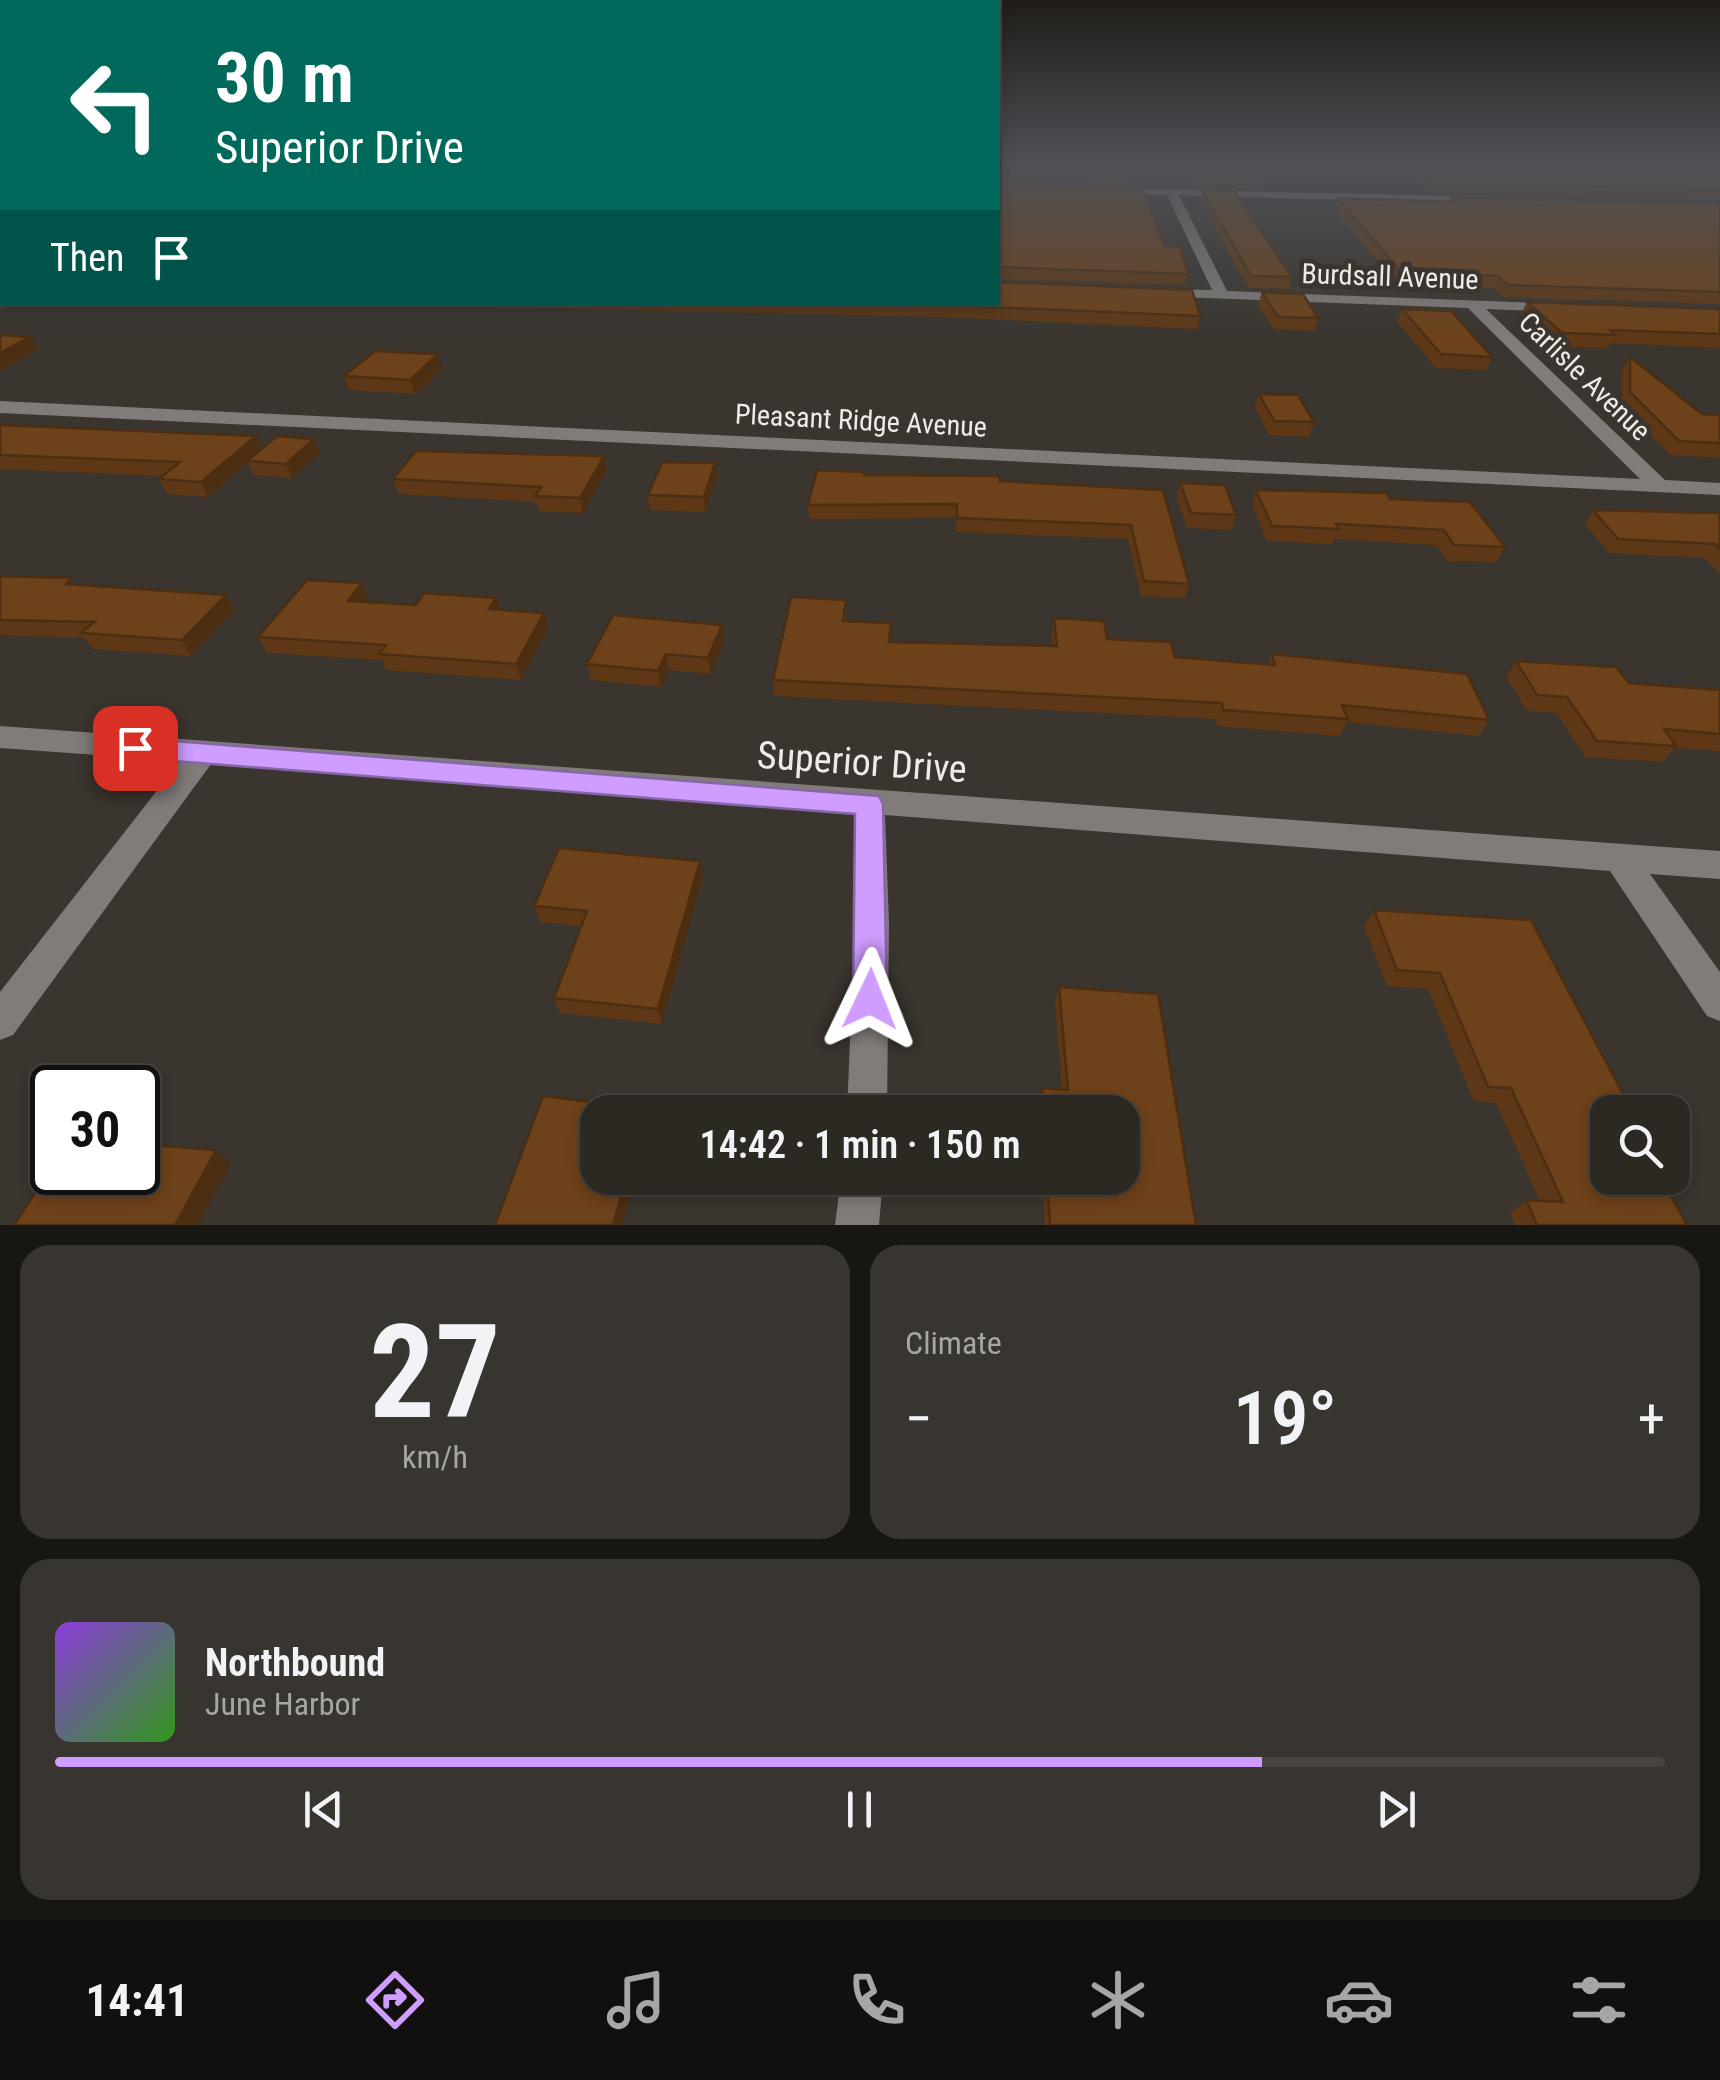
<!DOCTYPE html>
<meta charset="utf-8">
<style>
body{margin:0;font-family:"Roboto Condensed",sans-serif;background:#38342f;color:#f1f3f6;height:100vh;display:flex;flex-direction:column;font-size:38px;white-space:nowrap}
*{box-sizing:border-box;margin:0}
p{font-size:32px;color:#a6a6a5}
.icon{flex:none;width:55px;height:55px;fill:none;stroke:currentColor;stroke-width:2;stroke-linecap:round;stroke-linejoin:round}
.map{position:relative;height:1225px;overflow:hidden}
.panel{display:flex;flex-direction:column;gap:20px;padding:20px;background:#181613;flex:1}
.panel>*{flex:none}
.guide{position:absolute;left:0px;top:0px;width:1000px;height:305px;box-shadow:0 5px 15px #0003,0 0 0 2px #484440;background:#00695c;color:#fff;overflow:hidden}
.tools{position:absolute;left:1590px;top:1095px;display:grid;gap:20px}
.tools a{display:grid;place-items:center;width:100px;height:100px;border-radius:20px;background:#2c2822;box-shadow:0 5px 15px #0003,0 0 0 2px #484440;font-size:50px}
.speed{position:absolute;left:30px;top:1065px;display:flex;gap:20px;font-size:50px;font-weight:700;text-align:center}
.speed>*{display:grid;place-content:center;width:130px;height:130px;border-radius:50%;background:#2c2822;box-shadow:0 5px 15px #0003,0 0 0 2px #484440;line-height:1}
.speed .limit{border:5px solid #111;border-radius:15px;background:#fff;color:#111}
.pin{position:absolute;display:grid;place-items:center;width:85px;height:85px;color:#fff;margin:-42px;border-radius:20px;box-shadow:0 5px 15px #0006}
.me{position:absolute;width:110px;margin:-55px;rotate:2deg;stroke-linejoin:round;filter:drop-shadow(0 0 8px #0008)}
.turn{display:flex;align-items:center;gap:35px;height:210px;padding:0 50px;font-size:45px}
.turn .icon{width:130px;height:130px;stroke-width:2.5}
.turn b{display:block;font-size:70px;line-height:85px}
.then{display:flex;align-items:center;height:95px;padding:0 50px;background:#0003;gap:20px;font-size:38px}
.big{font-size:75px;font-weight:600;line-height:1.1}
.panel .card{flex:1;display:flex;flex-direction:column;justify-content:center;gap:15px;min-width:0;padding:0 35px;border-radius:30px;background:#38342f}
.panel .dial{align-items:center;gap:0}
.dial b{font-size:130px;line-height:1}
.song{display:flex;align-items:center;gap:30px}
.cover{width:120px;height:120px;border-radius:15px;background:linear-gradient(135deg,hsl(270 70% 55%),hsl(110 70% 35%))}
.played{height:10px;border-radius:5px;background:linear-gradient(90deg,#cf9dff 75%,#484440 75%)}
.keys{display:flex;justify-content:space-around;direction:ltr}
.heat{display:flex;justify-content:space-between;align-items:center;font-size:55px;direction:ltr}
.panel .tiles{flex:1;display:grid;gap:20px;grid-template-columns:1fr 1fr}
.card:last-child{grid-column:span 2}
.trip{position:absolute;left:580px;top:1095px;width:560px;height:100px;border-radius:30px;background:#2c2822;box-shadow:0 5px 15px #0003,0 0 0 2px #484440;font-weight:600;line-height:100px;text-align:center}
.dock{display:flex;height:160px;justify-content:space-around;align-items:center;background:#12100e;color:#a6a6a5}
.dock .icon{width:70px;height:70px}
.dock .selected{color:#cf9dff}
.dock b{font-size:45px;color:#f1f3f6}
.map>svg:first-child{display:block}
.lines{fill:none;stroke-linecap:round;stroke-linejoin:round}
.minor{fill:#817c7a;fill-rule:evenodd}
.wall{fill:#5e3816}
.shaded-wall{fill:#4c2e12}
.building{fill:#6d4119;stroke:#4c2e12;stroke-width:2.5}
.route{fill:#cf9dff;stroke:#8766a6;stroke-width:2.5}
.labels{text-anchor:middle;stroke-width:10;stroke-linejoin:round;paint-order:stroke}
.far-street-label{font-size:28px;fill:#efece8;stroke:#3a352e}
.near-street-label{font-size:38px;fill:#efece8;stroke:#3a352e}
</style>
<div class="map">
<svg width="1720" height="1225" viewBox="0 0 1720 1225">
<rect width="100%" height="100%" fill="#3a352e"/>
<g class="lines">
<g class="minor">
<polygon points="1106,188 1489,197 1485,204 1179,195 1227,291 1565,304 1568,307 1560,312 1486,309 1665,480 1720,483 1720,495 0,413 0,401 1640,479 1468,308 1155,296 1155,290 1160,289 1212,290 1167,195 1110,194"/>
<polygon points="0,726 1720,851 1720,879 1650,874 1720,972 1720,1021 1707,1016 1610,871 885,815 889,923 887,1112 847,1112 855,923 854,813 211,764 13,1035 0,1040 0,992 180,761 0,748"/>
<polygon points="841,1178 883,1178 879,1225 835,1225"/>
</g>
</g>
<g class="wall">
<polygon points="998,165 1135,174 1133,184 998,180 998,182"/>
<polygon points="1180,165 1262,165 1269,173 1266,183 1223,183 1222,186 1191,185"/>
<polygon points="1397,165 1720,165 1720,200 1429,192"/>
<polygon points="998,182 1165,246 1188,274 1185,285 998,279"/>
<polygon points="1202,190 1292,277 1289,289 1248,288 1200,200"/>
<polygon points="1452,197 1720,204 1720,304 1503,297 1493,288 1397,285 1335,209 1338,198 1450,202"/>
<polygon points="1262,292 1318,318 1314,331 1274,329 1258,305"/>
<polygon points="391,302 998,302 1200,316 1197,329 942,317 448,306"/>
<polygon points="1527,302 1720,309 1720,348 1610,343 1608,348 1555,346 1521,314"/>
<polygon points="1402,309 1492,357 1486,370 1436,368 1397,322"/>
<polygon points="1630,357 1702,414 1720,415 1720,458 1670,455 1622,406 1622,371"/>
<polygon points="442,368 415,394 349,390 344,376"/>
<polygon points="1259,394 1314,422 1309,437 1269,435 1255,407"/>
<polygon points="0,425 256,436 262,448 320,453 292,478 254,475 248,463 208,497 167,494 159,479 163,476 0,469"/>
<polygon points="604,456 607,470 583,513 539,511 536,502 399,494 393,479"/>
<polygon points="715,463 717,478 705,512 650,510 648,495"/>
<polygon points="865,475 1163,490 1189,584 1185,598 1141,596 1128,539 956,532 956,518 809,519 808,505"/>
<polygon points="1180,483 1236,515 1232,530 1187,528 1177,498"/>
<polygon points="1256,490 1390,499 1505,547 1497,562 1447,561 1436,545 1334,539 1333,544 1267,541 1252,505"/>
<polygon points="1593,510 1720,513 1720,574 1705,558 1609,553 1585,524"/>
<polygon points="0,576 78,585 226,595 235,611 191,656 93,649 84,638 0,635"/>
<polygon points="362,583 369,599 367,602 416,605 496,598 500,610 544,613 548,629 521,680 386,670 382,660 267,653 258,637"/>
<polygon points="846,600 846,621 890,642 1053,645 1051,634 1054,618 1107,639 1175,657 1268,664 1272,654 1489,720 1479,736 1347,722 1340,736 1217,726 1216,719 774,696 773,680"/>
<polygon points="722,625 724,641 711,674 669,670 661,687 591,680 587,664"/>
<polygon points="1516,661 1629,683 1720,690 1720,751 1675,748 1663,762 1585,757 1556,713 1527,711 1506,677"/>
<polygon points="703,877 662,1024 560,1013 554,998 581,926 540,922 534,906"/>
<polygon points="1374,910 1624,1096 1619,1100 1687,1225 1515,1225 1510,1213 1526,1200 1540,1201 1496,1103 1474,1101 1428,989 1387,986 1364,926"/>
<polygon points="1059,987 1196,1225 1045,1225 1042,1178 1122,1178 1122,1112 1038,1112 1038,1103 1042,1088 1062,1090 1055,1002"/>
</g>
<g class="shaded-wall">
<polygon points="30,337 38,350 0,371 0,353"/>
<polygon points="438,354 442,368 415,394 410,380"/>
<polygon points="256,436 263,450 247,461 248,463 208,497 201,482"/>
<polygon points="314,439 320,453 292,478 286,464"/>
<polygon points="604,456 607,470 583,513 580,498"/>
<polygon points="715,463 717,478 705,512 704,497"/>
<polygon points="362,583 369,599 355,616 348,601"/>
<polygon points="226,595 235,611 191,656 182,640"/>
<polygon points="496,598 502,614 489,609"/>
<polygon points="544,613 548,629 521,680 516,664"/>
<polygon points="722,625 724,641 711,674 708,658"/>
<polygon points="666,654 669,670 661,687 658,671"/>
<polygon points="700,861 703,877 662,1024 658,1009"/>
<polygon points="216,1150 231,1164 198,1225 175,1225"/>
<polygon points="626,1178 636,1178 622,1225 613,1225"/>
</g>
<g class="building">
<rect x="0" y="165" width="2" height="107"/>
<polygon points="998,165 1131,165 1135,174 999,170 998,174"/>
<polygon points="1188,165 1262,165 1269,173 1223,173 1225,176 1193,175"/>
<polygon points="1412,165 1720,165 1720,190 1433,182"/>
<polygon points="998,182 999,184 1142,188 1165,246 1180,246 1188,274 999,267 998,269"/>
<polygon points="1202,190 1234,191 1292,277 1251,276"/>
<polygon points="1452,197 1720,204 1720,292 1508,285 1498,276 1402,273 1338,198 1459,202"/>
<polygon points="998,282 1192,290 1200,316 943,305 829,302 998,302"/>
<polygon points="1262,292 1303,294 1318,318 1278,317"/>
<polygon points="1527,302 1720,309 1720,334 1610,330 1615,335 1562,333"/>
<polygon points="1402,309 1451,311 1492,357 1441,354"/>
<polygon points="0,335 30,337 0,353"/>
<polygon points="375,351 438,354 410,380 344,376"/>
<polygon points="1630,357 1702,414 1720,415 1720,443 1679,441 1630,392"/>
<polygon points="1259,394 1298,395 1314,422 1274,421"/>
<polygon points="0,425 256,436 201,482 159,479 180,462 0,455"/>
<polygon points="277,436 314,439 286,464 247,461"/>
<polygon points="416,451 604,456 580,498 535,496 541,487 393,479"/>
<polygon points="662,462 715,463 704,497 648,495"/>
<polygon points="817,470 865,472 864,475 999,476 1000,481 1163,490 1189,584 1144,581 1131,525 957,518 957,504 808,505"/>
<polygon points="1180,483 1225,485 1236,515 1191,513"/>
<polygon points="1256,490 1387,493 1390,499 1470,502 1505,547 1454,545 1444,530 1336,524 1339,529 1272,526"/>
<polygon points="1593,510 1720,513 1720,549 1715,544 1618,539"/>
<polygon points="0,576 73,578 66,584 226,595 182,640 81,633 94,622 0,620"/>
<polygon points="307,580 362,583 348,601 416,605 424,593 496,598 489,609 544,613 516,664 379,654 386,645 258,637"/>
<polygon points="791,597 846,600 843,621 891,623 889,642 1057,646 1054,618 1104,621 1107,639 1171,642 1175,657 1275,665 1272,654 1467,674 1489,720 1342,705 1348,719 1223,710 1222,703 773,680"/>
<polygon points="613,615 722,625 708,658 666,654 658,671 587,664"/>
<polygon points="1516,661 1616,667 1629,683 1720,690 1720,734 1664,729 1676,746 1597,741 1567,697 1537,695"/>
<polygon points="559,848 700,861 658,1009 554,998 587,911 534,906"/>
<polygon points="1374,910 1531,920 1624,1096 1617,1095 1626,1112 1608,1112 1608,1178 1661,1178 1687,1225 1537,1225 1526,1200 1563,1202 1511,1088 1488,1087 1440,973 1397,970"/>
<polygon points="1059,987 1158,994 1196,1225 1050,1225 1047,1178 1122,1178 1122,1112 1043,1112 1042,1088 1068,1090"/>
<polygon points="543,1096 646,1109 645,1112 598,1112 598,1178 626,1178 613,1225 495,1225"/>
<polygon points="138,1144 216,1150 175,1225 14,1225 52,1167 52,1172 138,1172"/>
</g>
<linearGradient id="sky" x2="0" y2="1"><stop stop-color="#201d19"/><stop offset="0.49" stop-color="#4f5157"/><stop offset="1" stop-color="#4f5157" stop-opacity="0"/></linearGradient>
<rect width="1720" height="337" fill="url(#sky)"/>
<polygon class="route" points="135,738 879,796 883,804 887,999 882,1010 870,1015 858,1010 853,999 855,814 135,758 126,755 122,748 126,741"/>
<g class="labels">
<g class="far-street-label">
<text transform="translate(1390 276) rotate(2)" y="10">Burdsall Avenue</text>
<text transform="translate(1585 376) rotate(44)" y="10">Carlisle Avenue</text>
<text transform="translate(861 420) rotate(3)" y="10">Pleasant Ridge Avenue</text>
</g>
<g class="near-street-label">
<text transform="translate(862 762) rotate(4)" y="13">Superior Drive</text>
</g>
</g>
</svg>
<div class="tools">
<a><svg class="icon" aria-label="search" viewBox="0 0 24 24"><circle cx="10" cy="10" r="6"/><path d="M15 15l6 6"/></svg></a>
</div>
<div class="speed"><div class="limit">30</div></div>
<div class="pin" style="left:135px;top:748px;background:#d93025"><svg class="icon" aria-label="arrive" viewBox="0 0 24 24"><path d="M6 21V4h12l-3 4 3 4H6"/></svg></div>
<svg class="me" style="left:870px;top:999px" viewBox="-20 -20 40 40"><path d="M0-17L14 15 0 8-14 15z" fill="#cf9dff" stroke="#fff" stroke-width="4"/></svg>
<div class="trip">14:42 · 1 min · 150 m</div>
<div class="guide">
<div class="turn"><svg class="icon" aria-label="left" viewBox="0 0 24 24"><path d="M17 20v-9H6M10 6l-5 5 5 5"/></svg><div><b>30 m</b>Superior Drive</div></div>
<div class="then">Then<svg class="icon" aria-label="arrive" viewBox="0 0 24 24"><path d="M6 21V4h12l-3 4 3 4H6"/></svg></div>
</div>
</div>
<section class="panel">
<div class="tiles">
<div class="card dial"><b>27</b><p>km/h</p></div>
<div class="card"><p>Climate</p>
<div class="heat"><a>−</a><b class="big">19°</b><a>+</a></div>
</div>
<div class="card">
<div class="song"><i class="cover"></i><div><b>Northbound</b><p>June Harbor</p></div></div>
<div class="played"></div>
<div class="keys"><svg class="icon" aria-label="previous" viewBox="0 0 24 24"><path d="M18 5L8 12l10 7zM5 5v14"/></svg><svg class="icon" aria-label="pause" viewBox="0 0 24 24"><path d="M8 5v14M16 5v14"/></svg><svg class="icon" aria-label="next" viewBox="0 0 24 24"><path d="M6 5l10 7-10 7zM19 5v14"/></svg></div>
</div>
</div>
</section>
<nav class="dock">
<b>14:41</b>
<svg class="icon selected" aria-label="directions" viewBox="0 0 24 24"><path d="M12 3l9 9-9 9-9-9zM9 14v-3h6M13 9l2 2-2 2"/></svg>
<svg class="icon" aria-label="music" viewBox="0 0 24 24"><path d="M9 18V5l10-2v13"/><circle cx="6" cy="18" r="3"/><circle cx="16" cy="16" r="3"/></svg>
<svg class="icon" aria-label="phone" viewBox="0 0 24 24"><path d="M5 4h4l2 5-3 2q2 4 5 5l2-3 5 2v4C11 20 4 13 5 4z"/></svg>
<svg class="icon" aria-label="climate" viewBox="0 0 24 24"><path d="M12 3v18M4 7l16 10M4 17L20 7"/></svg>
<svg class="icon" aria-label="car" viewBox="0 0 24 24"><path d="M5 17H2v-5l4-1 3-4h7l3 4 3 1v5h-3M9 17h6M6 11h13"/><circle cx="7" cy="17" r="2"/><circle cx="17" cy="17" r="2"/></svg>
<svg class="icon" aria-label="filters" viewBox="0 0 24 24"><path d="M4 7h16M4 17h16"/><circle cx="9" cy="7" r="2"/><circle cx="15" cy="17" r="2"/></svg>
</nav>
